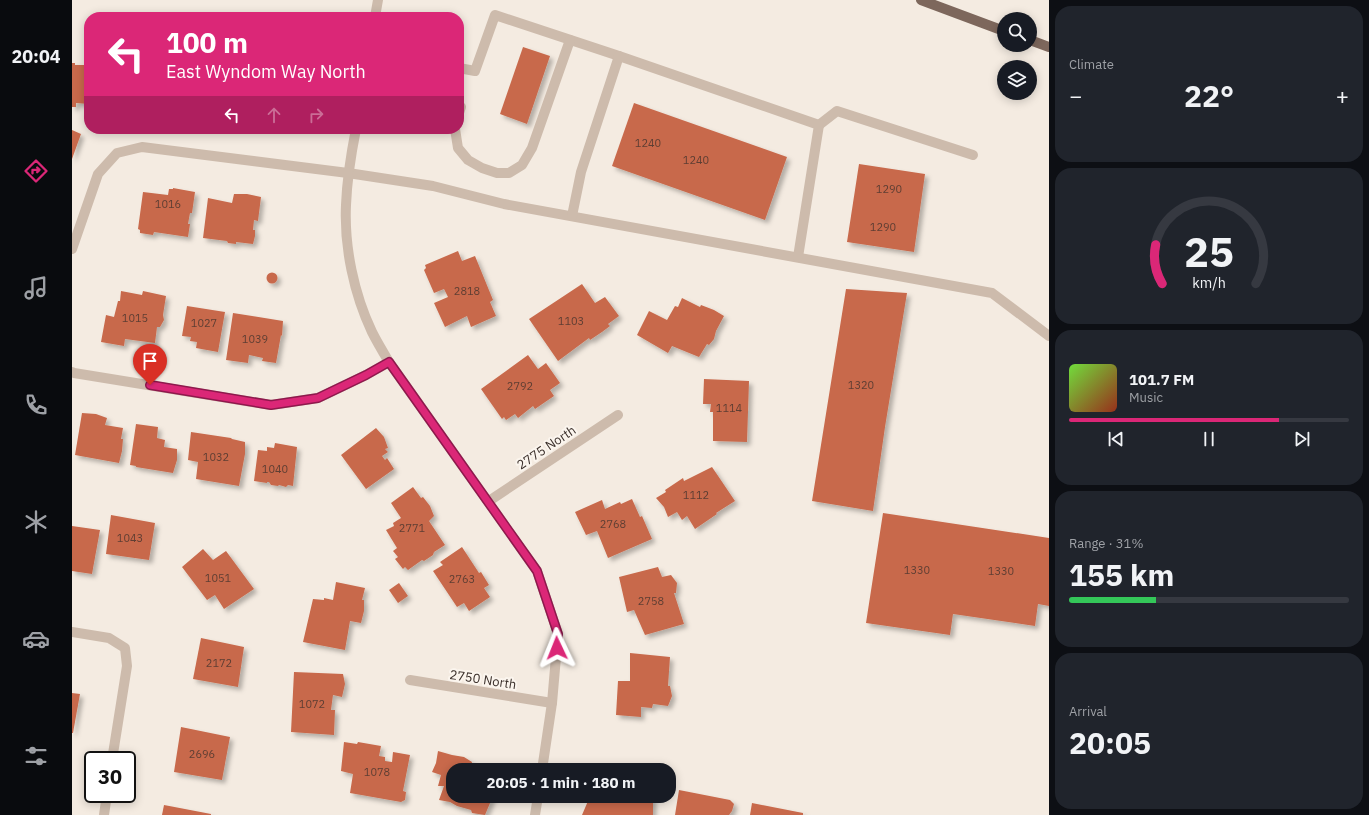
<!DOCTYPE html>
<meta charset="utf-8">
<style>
body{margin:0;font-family:"IBM Plex Sans",sans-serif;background:#20242c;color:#f1f3f6;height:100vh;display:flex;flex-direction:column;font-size:15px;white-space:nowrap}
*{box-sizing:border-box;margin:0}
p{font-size:13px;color:#9ea1a6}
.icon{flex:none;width:22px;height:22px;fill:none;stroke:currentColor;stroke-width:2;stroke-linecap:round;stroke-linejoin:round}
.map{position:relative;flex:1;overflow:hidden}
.drawer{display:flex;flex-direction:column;gap:6px;padding:6px;background:#0d0f14;width:320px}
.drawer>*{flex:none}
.top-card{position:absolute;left:12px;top:12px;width:380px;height:122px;border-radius:16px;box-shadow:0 2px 10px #0003;background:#db2777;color:#fff;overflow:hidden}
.controls{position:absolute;left:925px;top:12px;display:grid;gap:8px}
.controls a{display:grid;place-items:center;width:40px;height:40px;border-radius:50%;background:#171b24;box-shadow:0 2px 10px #0003;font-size:20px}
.speed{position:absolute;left:12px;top:751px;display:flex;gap:8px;font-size:20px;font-weight:700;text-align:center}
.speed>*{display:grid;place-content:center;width:52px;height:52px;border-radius:50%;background:#171b24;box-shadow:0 2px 10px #0003;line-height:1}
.speed .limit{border:2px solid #111;border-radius:6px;background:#fff;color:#111}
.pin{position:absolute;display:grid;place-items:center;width:34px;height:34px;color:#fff;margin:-41px -17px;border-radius:50% 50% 50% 0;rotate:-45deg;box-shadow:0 0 4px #0007}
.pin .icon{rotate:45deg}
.me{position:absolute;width:44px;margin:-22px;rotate:358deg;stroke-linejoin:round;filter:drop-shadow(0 0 3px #0008)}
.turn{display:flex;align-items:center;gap:14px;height:84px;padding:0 16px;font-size:18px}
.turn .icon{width:52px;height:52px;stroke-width:2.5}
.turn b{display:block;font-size:28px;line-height:34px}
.lanes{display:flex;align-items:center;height:38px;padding:0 16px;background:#0003;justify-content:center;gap:20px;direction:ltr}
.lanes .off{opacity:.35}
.big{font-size:30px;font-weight:700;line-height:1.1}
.drawer .tile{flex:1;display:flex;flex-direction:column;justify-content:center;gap:6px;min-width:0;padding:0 14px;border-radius:16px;background:#20242c}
.drawer .dial{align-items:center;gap:0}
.dial svg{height:104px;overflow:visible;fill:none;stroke:#363941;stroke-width:7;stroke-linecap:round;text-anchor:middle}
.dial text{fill:#f1f3f6;stroke:none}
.song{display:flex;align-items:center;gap:12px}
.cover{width:48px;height:48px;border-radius:6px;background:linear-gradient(135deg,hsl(100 70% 55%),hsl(10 70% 35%))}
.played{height:4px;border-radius:2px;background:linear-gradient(90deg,#db2777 75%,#363941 75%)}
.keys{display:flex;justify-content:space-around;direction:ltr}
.heat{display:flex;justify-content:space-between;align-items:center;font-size:22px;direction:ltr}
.charge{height:6px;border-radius:3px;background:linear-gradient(90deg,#34c759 31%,#363941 0)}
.trip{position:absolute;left:374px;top:763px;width:230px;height:40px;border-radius:16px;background:#171b24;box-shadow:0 2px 10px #0003;font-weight:700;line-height:40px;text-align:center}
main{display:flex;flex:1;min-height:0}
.tabs{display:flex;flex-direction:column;width:72px;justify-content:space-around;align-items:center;background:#090b0e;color:#9ea1a6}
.tabs .icon{width:28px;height:28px}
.tabs .active{color:#db2777}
.tabs b{font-size:18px;color:#f1f3f6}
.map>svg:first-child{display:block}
.building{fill:#c8694b;filter:url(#shadow)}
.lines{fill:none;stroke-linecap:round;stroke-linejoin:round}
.service{stroke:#cdbbac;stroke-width:10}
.minor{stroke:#cdbbac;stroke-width:10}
.primary{stroke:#7d675c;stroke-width:10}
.route-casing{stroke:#8e194d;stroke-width:10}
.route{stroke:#db2777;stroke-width:7}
.labels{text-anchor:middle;stroke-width:4;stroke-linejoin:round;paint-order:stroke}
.number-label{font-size:11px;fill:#5e3e33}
.street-label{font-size:13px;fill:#3b302b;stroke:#fbf5ee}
</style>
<main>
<nav class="tabs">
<b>20:04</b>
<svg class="icon active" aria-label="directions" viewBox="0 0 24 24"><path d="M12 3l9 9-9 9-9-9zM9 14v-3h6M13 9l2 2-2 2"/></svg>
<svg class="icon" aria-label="music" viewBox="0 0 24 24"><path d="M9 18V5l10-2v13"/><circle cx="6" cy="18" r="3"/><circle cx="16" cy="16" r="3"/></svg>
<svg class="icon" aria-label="phone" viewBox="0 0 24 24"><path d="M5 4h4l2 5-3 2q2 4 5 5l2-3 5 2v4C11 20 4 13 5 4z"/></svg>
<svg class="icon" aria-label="climate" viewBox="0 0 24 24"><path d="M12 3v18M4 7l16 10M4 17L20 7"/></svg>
<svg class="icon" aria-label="car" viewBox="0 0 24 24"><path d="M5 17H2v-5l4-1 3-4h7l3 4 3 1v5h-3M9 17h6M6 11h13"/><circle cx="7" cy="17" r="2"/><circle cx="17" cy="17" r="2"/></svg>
<svg class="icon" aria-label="filters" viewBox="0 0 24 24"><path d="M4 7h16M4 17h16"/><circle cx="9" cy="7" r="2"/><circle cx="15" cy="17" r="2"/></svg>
</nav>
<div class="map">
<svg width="977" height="815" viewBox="0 0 977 815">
<defs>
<filter id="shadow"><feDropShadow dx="3.5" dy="3.5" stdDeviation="2" flood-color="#0004"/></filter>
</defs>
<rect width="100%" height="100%" fill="#f4ebe1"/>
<g class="building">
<polygon points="451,47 478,56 455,124 428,114"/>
<polygon points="0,63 3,63 3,65 17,65 17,104 4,103 4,107 0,107"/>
<polygon points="562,103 715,157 693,220 540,166"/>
<polygon points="0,130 9,134 0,159"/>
<polygon points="787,164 853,174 842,252 775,242"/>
<polygon points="101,188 123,192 120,213 118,213 116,224 118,224 116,237 82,232 81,235 68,233 68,230 66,229 71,192 96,195 97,189 101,189"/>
<polygon points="162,194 175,194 189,197 186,221 182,220 181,230 183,230 183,236 181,244 164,242 164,244 156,243 155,241 131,238 136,198 160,203"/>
<polygon points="386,251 390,261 403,256 421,300 418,302 424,316 399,327 395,316 373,327 362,303 376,297 372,289 362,293 352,270 354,268 353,265"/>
<circle cx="200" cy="278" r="5.5"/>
<polygon points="510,284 523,303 533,297 547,316 536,324 538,326 530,332 518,340 517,338 486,361 457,319"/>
<polygon points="774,289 835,293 813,427 801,511 740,501"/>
<polygon points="49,291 70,295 71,291 94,296 91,315 92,320 88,327 85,327 83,343 53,339 52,346 29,342 34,315 42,317 46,301 48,301"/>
<polygon points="610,298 628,307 629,305 642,310 652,316 644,331 642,339 637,345 635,344 627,357 600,346 596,353 565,335 577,311 595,320 603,306 606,307"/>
<polygon points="115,306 153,312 146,352 124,348 125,342 118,341 119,337 110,336"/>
<polygon points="161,313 211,321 210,336 209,335 204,363 190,361 191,358 177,355 176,363 154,360"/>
<polygon points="456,355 466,369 474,363 488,383 478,390 482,396 463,409 461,406 446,418 443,414 434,420 432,417 430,419 409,389"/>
<polygon points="632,379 677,381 675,442 641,441 641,412 638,412 639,404 631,404"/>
<polygon points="10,413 24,414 35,418 33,425 51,428 49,439 51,439 50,451 47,463 3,455"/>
<polygon points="64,424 86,427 85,438 93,440 92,447 105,449 105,460 101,473 64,467 64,466 58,465"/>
<polygon points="304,428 312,437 316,448 313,449 316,452 310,456 313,460 315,458 322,469 294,489 269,455"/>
<polygon points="119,432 159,438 160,439 173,442 173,454 167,486 124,479 126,462 116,460"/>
<polygon points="203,443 225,447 221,486 216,485 214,487 207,485 206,486 199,485 197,482 195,482 195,483 182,481 186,450 195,451 195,447 202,448"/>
<polygon points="640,467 663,501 644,513 645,514 623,529 615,516 610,520 605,512 596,517 592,507 584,498 594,492 593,490 611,478 612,481"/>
<polygon points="341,487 349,498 351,497 358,506 362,516 357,521 373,545 362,552 361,555 352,561 350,560 336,570 333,567 331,569 323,559 326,557 321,551 325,548 314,530 322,526 321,523 329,518 319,503"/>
<polygon points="560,499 568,517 570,516 580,539 536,558 525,531 514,535 503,512 530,500 533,509 548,502 549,504"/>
<polygon points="811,513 977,538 977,606 966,604 963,626 881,614 878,635 794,623"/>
<polygon points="39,515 83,523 77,560 34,554"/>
<polygon points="0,526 28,530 20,574 0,571"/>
<polygon points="390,547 407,573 409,572 417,585 412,588 418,597 397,611 392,603 385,607 361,571 371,565 368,562"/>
<polygon points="131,549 141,560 154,551 182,589 152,609 143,595 135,600 110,567"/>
<polygon points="586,567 590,577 599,575 605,583 604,593 602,593 612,624 573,635 562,610 555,612 547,577"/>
<polygon points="264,582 293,588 290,600 292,600 292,611 289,623 278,621 273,650 231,642 241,599 252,600 252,598 261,600"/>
<polygon points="327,583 336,596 326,603 317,590"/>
<polygon points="129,638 172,647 166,687 121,679"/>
<polygon points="558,653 598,657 596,686 598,686 600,696 596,706 581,704 580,708 569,707 569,717 544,715 546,681 558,681"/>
<polygon points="222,672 271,674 273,684 270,697 261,695 259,710 263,710 262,735 219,732"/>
<polygon points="0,693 8,694 1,733 0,733"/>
<polygon points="109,727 158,737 150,780 102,772"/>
<polygon points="272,742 285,744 286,742 309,746 307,756 313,757 313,761 320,762 321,752 338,755 331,791 334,792 333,800 329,802 278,793 281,774 269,771"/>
<polygon points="366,751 380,755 392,757 400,762 398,770 381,770 381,796 421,796 413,815 400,813 399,810 385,806 378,802 367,800 372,786 366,786 369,775 360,772 364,763"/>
<polygon points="607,790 658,800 662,804 660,811 657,815 603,815"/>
<polygon points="516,796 581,797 581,815 510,815 516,801"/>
<polygon points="680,803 731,813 731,815 678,815"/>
<polygon points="92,805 139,814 139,815 90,815"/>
</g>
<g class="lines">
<g class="service">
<polyline points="387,68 403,71 423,15 547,56"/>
<polyline points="387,113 389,107"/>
<polyline points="747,125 765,111 901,155"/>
<polyline points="383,129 386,148 396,160 410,168 425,173 437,173 450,165 460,148 498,40"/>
<polyline points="276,173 361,186 432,204 920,293 977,336"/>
<polyline points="500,216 509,172 547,56 747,125 726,257"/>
</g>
<g class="minor">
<polyline points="303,17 306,0"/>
<path d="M284,129C279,154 275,179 274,205C272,247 282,294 300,332C305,342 311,352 317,362L465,571L486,634L480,703L470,770"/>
<polyline points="0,249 26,174 45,153 70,147 276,173"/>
<polyline points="0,372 2,373 199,405 246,398 294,375 317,362"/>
<polyline points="417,501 546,415"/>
<polyline points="0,632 37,638 53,648 55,666 40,760"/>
<polyline points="338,680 480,703"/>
<polyline points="32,815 35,794"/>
<polyline points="463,815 466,796"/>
</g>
<g class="primary">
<polyline points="849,0 932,31"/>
<polyline points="958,40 977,47"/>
</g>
</g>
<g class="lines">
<g class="route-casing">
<polyline id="route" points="78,385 199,405 246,398 294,375 317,362 465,571 486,634 485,648"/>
</g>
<use href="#route" class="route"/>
</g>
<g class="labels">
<g class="number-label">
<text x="576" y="147">1240</text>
<text x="624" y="164">1240</text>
<text x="817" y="193">1290</text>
<text x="96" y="208">1016</text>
<text x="811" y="231">1290</text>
<text x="395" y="295">2818</text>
<text x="63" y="322">1015</text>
<text x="499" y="325">1103</text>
<text x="132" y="327">1027</text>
<text x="183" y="343">1039</text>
<text x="789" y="389">1320</text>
<text x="448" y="390">2792</text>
<text x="657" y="412">1114</text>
<text x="144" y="461">1032</text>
<text x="203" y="473">1040</text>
<text x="624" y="499">1112</text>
<text x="541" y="528">2768</text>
<text x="340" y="532">2771</text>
<text x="58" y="542">1043</text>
<text x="845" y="574">1330</text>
<text x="929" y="575">1330</text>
<text x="146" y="582">1051</text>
<text x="390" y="583">2763</text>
<text x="579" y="605">2758</text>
<text x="147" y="667">2172</text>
<text x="240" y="708">1072</text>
<text x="130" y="758">2696</text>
<text x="305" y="776">1078</text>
</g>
<g class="street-label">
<text transform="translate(474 447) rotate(-34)" y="5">2775 North</text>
<text transform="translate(411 679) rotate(9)" y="5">2750 North</text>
</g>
</g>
</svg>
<div class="controls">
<a><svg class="icon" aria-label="search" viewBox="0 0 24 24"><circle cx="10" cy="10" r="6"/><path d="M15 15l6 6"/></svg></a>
<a><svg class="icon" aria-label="layers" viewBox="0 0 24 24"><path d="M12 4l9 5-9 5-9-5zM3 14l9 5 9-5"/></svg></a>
</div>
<div class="speed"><div class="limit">30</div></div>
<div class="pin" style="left:78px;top:385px;background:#d93025"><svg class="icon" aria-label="arrive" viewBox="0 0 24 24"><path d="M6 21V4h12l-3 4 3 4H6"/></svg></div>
<svg class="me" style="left:485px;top:648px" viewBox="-20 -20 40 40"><path d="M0-17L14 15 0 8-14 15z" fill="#db2777" stroke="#fff" stroke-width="4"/></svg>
<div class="trip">20:05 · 1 min · 180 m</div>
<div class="top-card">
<div class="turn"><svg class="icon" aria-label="left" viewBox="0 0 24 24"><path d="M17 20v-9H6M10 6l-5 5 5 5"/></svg><div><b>100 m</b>East Wyndom Way North</div></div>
<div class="lanes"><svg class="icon" aria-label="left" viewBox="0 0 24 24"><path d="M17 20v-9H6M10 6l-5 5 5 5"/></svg><svg class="icon off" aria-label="ahead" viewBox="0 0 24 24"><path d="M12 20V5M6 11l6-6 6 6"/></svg><svg class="icon off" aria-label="right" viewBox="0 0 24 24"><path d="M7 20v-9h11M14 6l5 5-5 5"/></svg></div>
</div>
</div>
<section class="drawer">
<div class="tile"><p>Climate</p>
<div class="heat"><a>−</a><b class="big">22°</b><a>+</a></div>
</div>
<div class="tile dial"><svg viewBox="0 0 100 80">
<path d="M14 69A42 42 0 1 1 86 69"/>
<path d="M14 69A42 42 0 0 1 9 39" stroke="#db2777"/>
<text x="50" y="56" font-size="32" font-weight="700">25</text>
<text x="50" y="72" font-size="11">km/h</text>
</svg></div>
<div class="tile">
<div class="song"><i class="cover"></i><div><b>101.7 FM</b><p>Music</p></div></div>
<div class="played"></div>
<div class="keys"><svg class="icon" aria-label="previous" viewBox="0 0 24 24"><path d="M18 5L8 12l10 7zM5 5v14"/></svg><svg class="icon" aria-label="pause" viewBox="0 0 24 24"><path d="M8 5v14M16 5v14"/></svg><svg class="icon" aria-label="next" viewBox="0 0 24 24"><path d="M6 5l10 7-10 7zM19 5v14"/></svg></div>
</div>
<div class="tile"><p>Range · 31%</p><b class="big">155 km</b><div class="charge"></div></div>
<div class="tile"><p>Arrival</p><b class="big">20:05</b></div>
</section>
</main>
